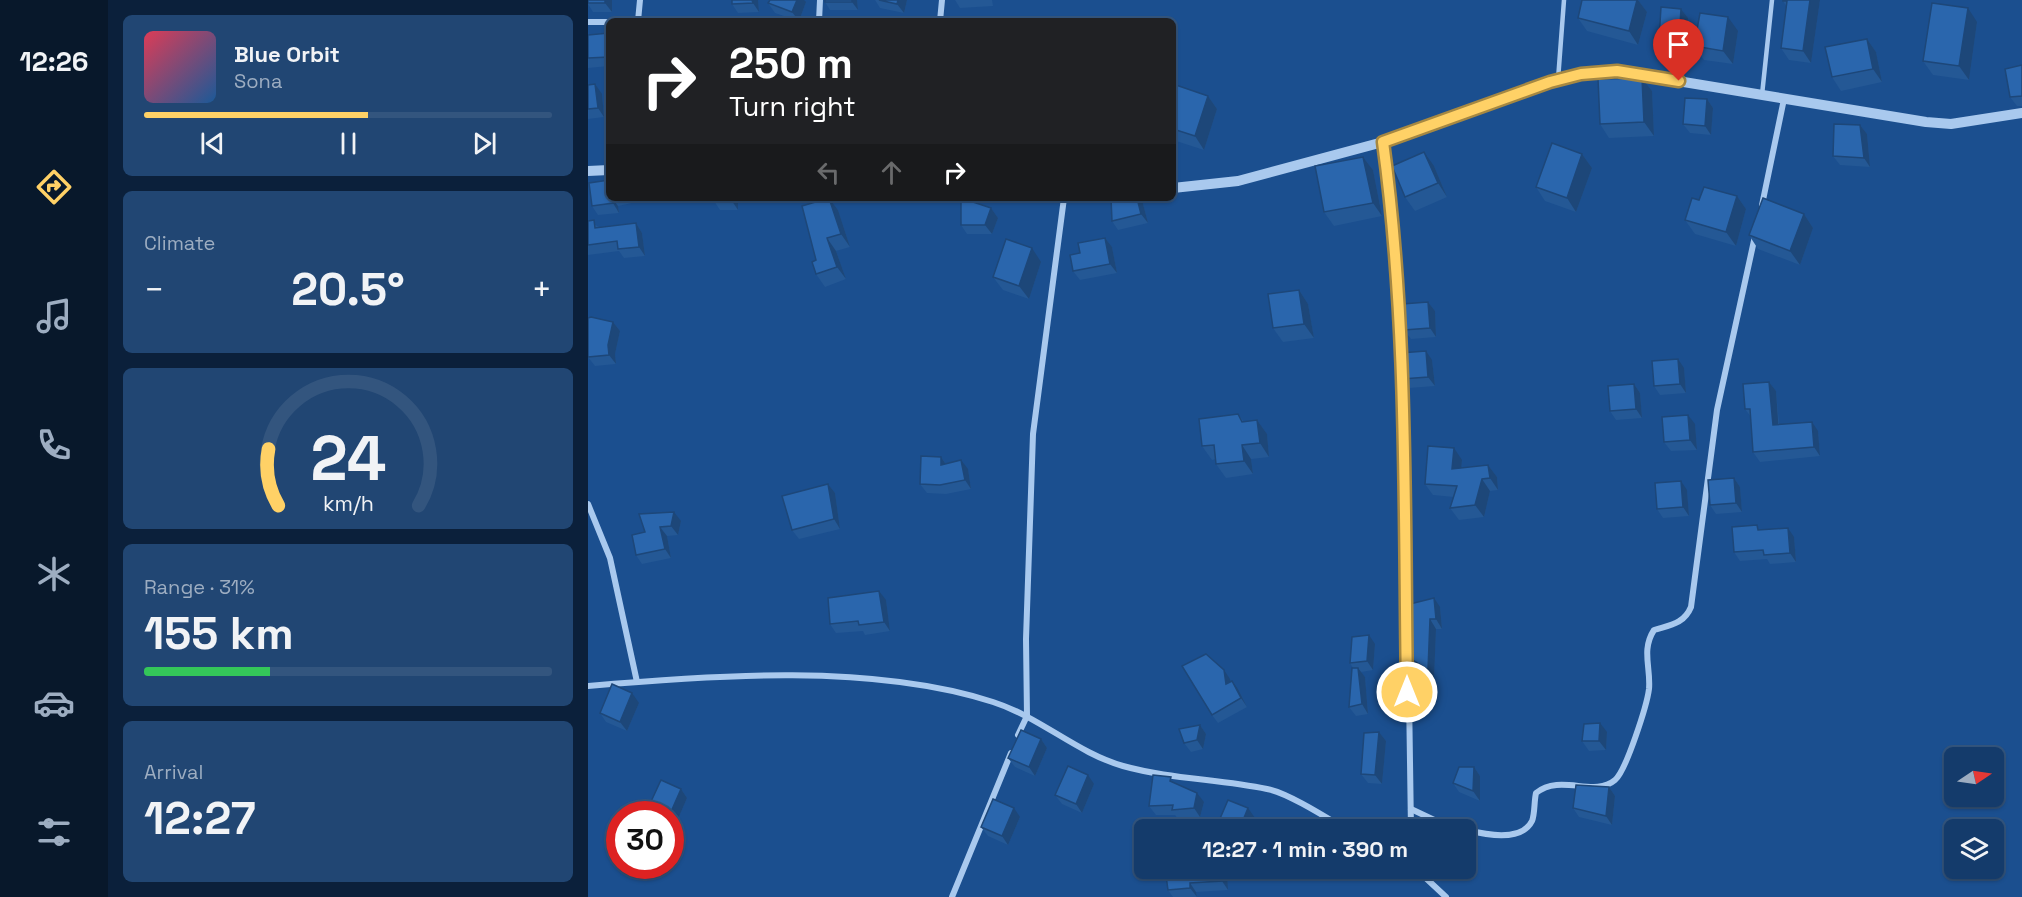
<!DOCTYPE html>
<meta charset="utf-8">
<style>
body{margin:0;font-family:"Space Grotesk",sans-serif;background:#214673;color:#f1f3f6;height:100vh;display:flex;flex-direction:column;font-size:22px;white-space:nowrap}
*{box-sizing:border-box;margin:0}
p{font-size:20px;color:#9dadc1}
.icon{flex:none;width:33px;height:33px;fill:none;stroke:currentColor;stroke-width:2;stroke-linecap:round;stroke-linejoin:round}
.map{position:relative;flex:1;overflow:hidden}
.details{display:flex;flex-direction:column;gap:15px;padding:15px;background:#0b203b;width:480px}
.details>*{flex:none}
.guide{position:absolute;left:18px;top:18px;width:570px;height:183px;border-radius:9px;box-shadow:0 2px 4px #0004,0 0 0 2px #33557e;background:#202124;color:#fff;overflow:hidden}
.needle{width:39px;rotate:77deg}
.fabs{position:absolute;left:1356px;top:747px;display:grid;gap:12px}
.fabs a{display:grid;place-items:center;width:60px;height:60px;border-radius:9px;background:#143b6b;box-shadow:0 2px 4px #0004,0 0 0 2px #33557e;font-size:30px}
.speed{position:absolute;left:18px;top:801px;display:flex;gap:12px;font-size:30px;font-weight:700;text-align:center}
.speed>*{display:grid;place-content:center;width:78px;height:78px;border-radius:50%;background:#143b6b;box-shadow:0 2px 4px #0004,0 0 0 2px #33557e;line-height:1}
.speed .limit{border:9px solid #d22;background:#fff;color:#111}
.pin{position:absolute;display:grid;place-items:center;width:51px;height:51px;color:#fff;margin:-62px -26px;border-radius:50% 50% 50% 0;rotate:-45deg;box-shadow:0 0 6px #0007}
.pin .icon{rotate:45deg}
.me{position:absolute;width:66px;margin:-33px;rotate:0deg;stroke-linejoin:round;filter:drop-shadow(0 0 4px #0008)}
.turn{display:flex;align-items:center;gap:21px;height:126px;padding:0 24px;font-size:27px}
.turn .icon{width:78px;height:78px;stroke-width:2.5}
.turn b{display:block;font-size:42px;line-height:51px}
.lanes{display:flex;align-items:center;height:57px;padding:0 24px;background:#0003;justify-content:center;gap:30px;direction:ltr}
.lanes .off{opacity:.35}
.big{font-size:45px;font-weight:700;line-height:1.1}
.details .card{flex:1;display:flex;flex-direction:column;justify-content:center;gap:9px;min-width:0;padding:0 21px;border-radius:9px;background:#214673}
.details .dial{align-items:center;gap:0}
.dial svg{height:156px;overflow:visible;fill:none;stroke:#33557e;stroke-width:7;stroke-linecap:round;text-anchor:middle}
.dial text{fill:#f1f3f6;stroke:none}
.song{display:flex;align-items:center;gap:18px}
.cover{width:72px;height:72px;border-radius:9px;background:linear-gradient(135deg,hsl(350 70% 55%),hsl(210 70% 35%))}
.played{height:6px;border-radius:3px;background:linear-gradient(90deg,#ffd166 55%,#33557e 55%)}
.keys{display:flex;justify-content:space-around;direction:ltr}
.heat{display:flex;justify-content:space-between;align-items:center;font-size:33px;direction:ltr}
.charge{height:9px;border-radius:4px;background:linear-gradient(90deg,#34c759 31%,#33557e 0)}
.trip{position:absolute;left:546px;top:819px;width:342px;height:60px;border-radius:9px;background:#143b6b;box-shadow:0 2px 4px #0004,0 0 0 2px #33557e;font-weight:700;line-height:60px;text-align:center}
main{display:flex;flex:1;min-height:0}
.menu{display:flex;flex-direction:column;width:108px;justify-content:space-around;align-items:center;background:#08182b;color:#9dadc1}
.menu .icon{width:42px;height:42px}
.menu .current{color:#ffd166}
.menu b{font-size:27px;color:#f1f3f6}
.map>svg:first-child{display:block}
.lines{fill:none;stroke-linecap:round;stroke-linejoin:round}
.service{stroke:#a9c9ee;stroke-width:4.5}
.minor{stroke:#a9c9ee;stroke-width:6}
.tertiary{stroke:#a9c9ee;stroke-width:10}
.wall{fill:#245895}
.shaded-wall{fill:#1d4779}
.building{fill:#2a66ad;stroke:#1d4779;stroke-width:1.5}
.route-casing{stroke:#a68842;stroke-width:15}
.route{stroke:#ffd166;stroke-width:10}
</style>
<main>
<nav class="menu">
<b>12:26</b>
<svg class="icon current" aria-label="directions" viewBox="0 0 24 24"><path d="M12 3l9 9-9 9-9-9zM9 14v-3h6M13 9l2 2-2 2"/></svg>
<svg class="icon" aria-label="music" viewBox="0 0 24 24"><path d="M9 18V5l10-2v13"/><circle cx="6" cy="18" r="3"/><circle cx="16" cy="16" r="3"/></svg>
<svg class="icon" aria-label="phone" viewBox="0 0 24 24"><path d="M5 4h4l2 5-3 2q2 4 5 5l2-3 5 2v4C11 20 4 13 5 4z"/></svg>
<svg class="icon" aria-label="climate" viewBox="0 0 24 24"><path d="M12 3v18M4 7l16 10M4 17L20 7"/></svg>
<svg class="icon" aria-label="car" viewBox="0 0 24 24"><path d="M5 17H2v-5l4-1 3-4h7l3 4 3 1v5h-3M9 17h6M6 11h13"/><circle cx="7" cy="17" r="2"/><circle cx="17" cy="17" r="2"/></svg>
<svg class="icon" aria-label="filters" viewBox="0 0 24 24"><path d="M4 7h16M4 17h16"/><circle cx="9" cy="7" r="2"/><circle cx="15" cy="17" r="2"/></svg>
</nav>
<section class="details">
<div class="card">
<div class="song"><i class="cover"></i><div><b>Blue Orbit</b><p>Sona</p></div></div>
<div class="played"></div>
<div class="keys"><svg class="icon" aria-label="previous" viewBox="0 0 24 24"><path d="M18 5L8 12l10 7zM5 5v14"/></svg><svg class="icon" aria-label="pause" viewBox="0 0 24 24"><path d="M8 5v14M16 5v14"/></svg><svg class="icon" aria-label="next" viewBox="0 0 24 24"><path d="M6 5l10 7-10 7zM19 5v14"/></svg></div>
</div>
<div class="card"><p>Climate</p>
<div class="heat"><a>−</a><b class="big">20.5°</b><a>+</a></div>
</div>
<div class="card dial"><svg viewBox="0 0 100 80">
<path d="M14 69A42 42 0 1 1 86 69"/>
<path d="M14 69A42 42 0 0 1 9 40" stroke="#ffd166"/>
<text x="50" y="56" font-size="32" font-weight="700">24</text>
<text x="50" y="72" font-size="11">km/h</text>
</svg></div>
<div class="card"><p>Range · 31%</p><b class="big">155 km</b><div class="charge"></div></div>
<div class="card"><p>Arrival</p><b class="big">12:27</b></div>
</section>
<div class="map">
<svg width="1434" height="897" viewBox="0 0 1434 897">
<rect width="100%" height="100%" fill="#1b4f8f"/>
<g class="lines">
<g class="service">
<polyline points="970,80 976,0"/>
<polyline points="1174,95 1184,0"/>
</g>
<g class="minor">
<polyline points="50,21 52,0"/>
<polyline points="231,21 232,0"/>
<polyline points="352,21 354,0"/>
<polyline points="0,22 21,22"/>
<polyline points="795,142 802,195 817,420 823,830"/>
<polyline points="1174,205 1196,99"/>
<polyline points="0,504 22,558 49,682"/>
<path d="M0,686C125,675 285,663 405,702C452,717 489,753 535,766C582,779 631,779 679,789C700,793 739,818 759,830"/>
<polyline points="430,735 439,716 438,639 445,434 476,198"/>
<polyline points="823,809 859,826 875,830"/>
<path d="M878,830C895,834 933,843 944,821C947,814 946,801 948,793C973,773 1006,798 1027,780C1038,771 1059,705 1061,689C1063,668 1053,650 1066,630C1082,625 1096,624 1103,607L1129,410L1167,236"/>
<polyline points="827,868 858,897"/>
<polyline points="364,897 423,753"/>
</g>
<g class="tertiary">
<polyline points="0,171 21,170"/>
<polyline points="585,188 650,181 795,142 962,82 993,74 1029,71 1338,122 1363,124 1434,113"/>
</g>
</g>
<g class="wall">
<polygon points="0,0 24,0 24,12 5,12 0,4"/>
<polygon points="170,0 171,12 150,13 144,4"/>
<polygon points="237,0 269,0 270,10 242,10 237,2"/>
<polygon points="287,0 319,0 316,13 292,8"/>
<polygon points="367,0 404,0 405,6 372,8"/>
<polygon points="994,0 1050,0 1059,12 1050,45 999,31 990,18"/>
<polygon points="1232,0 1223,63 1201,60 1193,48 1199,7 1195,1"/>
<polygon points="218,2 211,21 187,13 180,3"/>
<polygon points="1093,9 1100,18 1097,50 1077,48 1071,39"/>
<polygon points="1389,22 1381,80 1345,75 1335,61"/>
<polygon points="1150,31 1145,64 1116,60 1106,46"/>
<polygon points="21,33 21,66 0,68 0,35"/>
<polygon points="1279,39 1288,52 1294,82 1253,91 1244,77"/>
<polygon points="1434,65 1434,106 1429,106 1422,97"/>
<polygon points="1054,78 1064,91 1066,136 1021,138 1012,124"/>
<polygon points="585,84 620,96 629,109 616,150 585,140"/>
<polygon points="0,85 14,94 16,117 0,119"/>
<polygon points="1119,99 1125,108 1123,135 1102,133 1095,124"/>
<polygon points="1272,125 1279,134 1282,167 1252,165 1245,156"/>
<polygon points="994,154 1004,168 988,212 957,201 948,187"/>
<polygon points="775,157 785,170 794,216 746,226 736,212"/>
<polygon points="846,166 859,197 827,211 817,197"/>
<polygon points="1149,196 1158,209 1148,246 1107,234 1097,220 1111,200"/>
<polygon points="21,198 43,198 44,203 30,206 31,213 10,215 4,206"/>
<polygon points="150,198 150,210 132,210 126,201"/>
<polygon points="241,198 250,210 262,247 248,251 258,279 237,287 228,274 228,260"/>
<polygon points="523,198 552,198 554,200 560,223 530,230 524,221"/>
<polygon points="403,208 410,218 404,234 379,234 373,225"/>
<polygon points="1216,214 1225,228 1212,265 1170,249 1161,235"/>
<polygon points="0,221 11,227 48,223 54,233 57,256 36,258 31,251 0,255"/>
<polygon points="517,238 524,247 529,273 492,280 485,271 492,253"/>
<polygon points="453,262 441,299 415,290 405,277"/>
<polygon points="711,290 720,304 726,338 695,342 685,328"/>
<polygon points="840,302 847,311 848,337 823,339 816,330"/>
<polygon points="25,322 32,331 27,354 28,364 7,366 0,357"/>
<polygon points="844,360 847,386 821,388 814,379"/>
<polygon points="1096,368 1098,393 1072,395 1066,386"/>
<polygon points="1181,382 1188,391 1191,424 1230,431 1232,456 1172,462 1165,452 1163,417 1157,409"/>
<polygon points="1046,384 1052,393 1054,418 1028,420 1022,411"/>
<polygon points="650,414 656,422 669,420 679,434 681,457 663,459 665,474 638,478 628,464 628,459 624,460 614,446"/>
<polygon points="1107,424 1109,450 1083,451 1076,442"/>
<polygon points="353,457 358,464 380,469 383,489 358,494 339,493 332,484"/>
<polygon points="874,460 873,468 900,465 909,477 910,490 902,491 896,517 871,520 862,508 866,497 845,495 837,484"/>
<polygon points="1146,478 1152,487 1154,512 1128,514 1122,505"/>
<polygon points="240,484 247,493 252,529 211,539 204,530"/>
<polygon points="1099,490 1101,516 1075,518 1069,509"/>
<polygon points="51,514 93,521 90,535 79,536 83,558 54,564 48,555 57,532"/>
<polygon points="1173,530 1206,537 1208,562 1182,564 1179,559 1152,561 1146,552"/>
<polygon points="298,600 302,631 277,635 275,631 248,633 242,624"/>
<polygon points="822,604 852,607 854,629 848,629 846,679 826,666 820,657"/>
<polygon points="787,644 785,670 773,672 777,677 780,714 768,716 761,707 765,668 762,663"/>
<polygon points="642,679 642,682 650,689 659,707 630,723 624,715"/>
<polygon points="51,703 39,731 18,722 12,713"/>
<polygon points="612,725 618,734 615,749 603,752 596,743"/>
<polygon points="791,732 798,741 794,784 780,783 773,774"/>
<polygon points="1019,732 1018,750 1001,751 994,741"/>
<polygon points="453,739 459,748 447,776 427,767 420,758"/>
<polygon points="886,767 892,776 892,801 871,792 865,783"/>
<polygon points="587,783 616,802 612,817 591,820 587,815 568,815 561,806"/>
<polygon points="506,784 494,813 474,804 467,795"/>
<polygon points="1021,787 1027,796 1024,825 991,817 985,808"/>
<polygon points="93,789 99,798 87,826 82,824 82,814 65,814 60,808"/>
<polygon points="432,817 420,845 400,836 393,827"/>
<polygon points="639,868 640,890 608,892 609,897 585,897 580,890"/>
</g>
<g class="shaded-wall">
<polygon points="17,0 24,0 24,12 17,3"/>
<polygon points="164,0 170,0 171,12 165,3"/>
<polygon points="209,0 216,0 218,2 211,21 204,12"/>
<polygon points="264,0 269,0 270,10 264,2"/>
<polygon points="310,0 319,0 316,13 309,4"/>
<polygon points="1049,0 1050,0 1059,12 1050,45 1041,31"/>
<polygon points="1222,0 1232,0 1223,63 1215,51"/>
<polygon points="1380,8 1389,22 1381,80 1371,66"/>
<polygon points="1093,9 1100,18 1097,50 1091,41"/>
<polygon points="1140,17 1150,31 1145,64 1135,51"/>
<polygon points="1279,39 1288,52 1294,82 1285,69"/>
<polygon points="1054,78 1064,91 1066,136 1056,122"/>
<polygon points="7,84 14,94 16,117 10,108"/>
<polygon points="620,96 629,109 616,150 607,136"/>
<polygon points="1119,99 1125,108 1123,135 1117,126"/>
<polygon points="1272,125 1279,134 1282,167 1276,158"/>
<polygon points="836,152 846,166 859,197 850,183"/>
<polygon points="994,154 1004,168 988,212 979,198"/>
<polygon points="775,157 785,170 794,216 785,203"/>
<polygon points="1149,196 1158,209 1148,246 1138,232"/>
<polygon points="24,198 30,206 31,213 25,203"/>
<polygon points="144,198 150,198 150,210 144,201"/>
<polygon points="241,198 250,210 262,247 253,234"/>
<polygon points="549,198 552,198 554,200 560,223 553,214"/>
<polygon points="403,208 410,218 404,234 397,225"/>
<polygon points="1216,214 1225,228 1212,265 1202,251"/>
<polygon points="48,223 54,233 57,256 51,247"/>
<polygon points="239,238 248,251 258,279 249,267"/>
<polygon points="517,238 524,247 529,273 522,264"/>
<polygon points="444,248 453,262 441,299 431,286"/>
<polygon points="711,290 720,304 726,338 716,324"/>
<polygon points="840,302 847,311 848,337 842,328"/>
<polygon points="25,322 32,331 27,354 28,364 21,355 20,345"/>
<polygon points="838,351 844,360 847,386 840,377"/>
<polygon points="1090,359 1096,368 1098,393 1092,384"/>
<polygon points="1181,382 1188,391 1191,434 1185,425"/>
<polygon points="1046,384 1052,393 1054,418 1048,409"/>
<polygon points="1100,415 1107,424 1109,450 1102,440"/>
<polygon points="669,420 679,434 681,457 672,443"/>
<polygon points="1224,422 1230,431 1232,456 1226,447"/>
<polygon points="654,445 663,459 665,474 656,461"/>
<polygon points="866,448 874,460 872,481 864,469"/>
<polygon points="353,457 359,466 353,465"/>
<polygon points="373,460 380,469 383,489 377,480"/>
<polygon points="900,465 909,477 910,490 902,478"/>
<polygon points="1146,478 1152,487 1154,512 1148,503"/>
<polygon points="894,479 902,491 896,517 887,505"/>
<polygon points="1093,481 1099,490 1101,516 1095,507"/>
<polygon points="240,484 247,493 252,529 246,519"/>
<polygon points="86,512 93,521 90,535 83,526"/>
<polygon points="72,527 79,536 83,558 77,549"/>
<polygon points="1200,528 1206,537 1208,562 1202,553"/>
<polygon points="291,591 298,600 302,631 296,622"/>
<polygon points="846,598 852,607 854,629 848,619"/>
<polygon points="842,619 848,629 846,679 840,670"/>
<polygon points="781,635 787,644 785,670 779,661"/>
<polygon points="770,668 777,677 780,714 774,704"/>
<polygon points="636,670 642,679 644,693 638,684"/>
<polygon points="644,681 650,689 659,707 653,698"/>
<polygon points="44,693 51,703 39,731 32,722"/>
<polygon points="1012,723 1019,732 1018,750 1011,741"/>
<polygon points="612,725 618,734 615,749 609,740"/>
<polygon points="791,732 798,741 794,784 787,775"/>
<polygon points="453,739 459,748 447,776 441,767"/>
<polygon points="886,767 892,776 892,801 885,791"/>
<polygon points="500,775 506,784 494,813 488,804"/>
<polygon points="1021,787 1027,796 1024,825 1018,816"/>
<polygon points="93,789 99,798 87,826 82,820 82,814"/>
<polygon points="609,793 616,802 612,817 606,808"/>
<polygon points="426,808 432,817 420,845 414,836"/>
<polygon points="660,808 667,818 662,830 651,830"/>
<polygon points="633,868 639,868 640,890 634,881"/>
<polygon points="602,883 608,892 609,897 602,888"/>
</g>
<g class="building">
<rect x="0" y="0" width="17" height="3"/>
<polygon points="144,0 164,0 165,3 144,4"/>
<polygon points="182,0 209,0 204,12 180,3"/>
<rect x="237" y="0" width="27" height="2"/>
<polygon points="291,0 310,0 309,4"/>
<polygon points="994,0 1049,0 1041,31 990,18"/>
<polygon points="1195,0 1222,0 1215,51 1193,48 1199,1 1195,1"/>
<polygon points="1344,3 1380,8 1371,66 1335,61"/>
<polygon points="1073,7 1093,9 1091,41 1071,39"/>
<polygon points="1112,13 1140,17 1135,51 1106,46"/>
<polygon points="21,33 21,57 0,58 0,35"/>
<polygon points="1279,39 1285,69 1244,77 1237,47"/>
<polygon points="1434,65 1434,96 1422,97 1417,69"/>
<polygon points="1054,78 1056,122 1012,124 1010,79"/>
<polygon points="7,84 10,108 0,109 0,85"/>
<polygon points="585,84 620,96 607,136 585,129"/>
<polygon points="1097,98 1119,99 1117,126 1095,124"/>
<polygon points="1246,124 1272,125 1276,158 1245,156"/>
<polygon points="964,143 994,154 979,198 948,187"/>
<polygon points="836,152 850,183 817,197 804,166"/>
<polygon points="775,157 785,203 736,212 727,166"/>
<polygon points="21,180 21,198 24,198 25,203 4,206 1,183"/>
<polygon points="1116,187 1149,196 1138,232 1097,220 1104,198 1111,200"/>
<rect x="126" y="198" width="18" height="3"/>
<polygon points="241,198 253,234 239,238 249,267 228,274 224,262 228,260 214,206"/>
<polygon points="373,198 403,208 397,225 373,225"/>
<polygon points="523,198 549,198 553,214 524,221"/>
<polygon points="1175,198 1216,214 1202,251 1161,235"/>
<polygon points="6,220 7,228 48,223 51,247 30,249 29,241 0,245 0,221"/>
<polygon points="517,238 522,264 485,271 482,255 492,253 490,243"/>
<polygon points="418,239 444,248 431,286 405,277"/>
<polygon points="711,290 716,324 685,328 680,294"/>
<polygon points="840,302 842,328 816,330 814,304"/>
<polygon points="3,317 25,322 20,345 21,355 0,357 0,318"/>
<polygon points="838,351 840,377 814,379 812,353"/>
<polygon points="1090,359 1092,384 1066,386 1064,361"/>
<polygon points="1181,382 1185,425 1224,422 1226,447 1165,452 1162,409 1157,409 1155,384"/>
<polygon points="1046,384 1048,409 1022,411 1020,386"/>
<polygon points="650,414 654,422 669,420 672,443 654,445 656,461 628,464 626,445 614,446 611,419"/>
<polygon points="1100,415 1102,440 1076,442 1074,417"/>
<polygon points="840,446 866,448 864,469 900,465 902,478 894,479 887,505 862,508 869,486 837,484"/>
<polygon points="333,456 353,457 353,465 373,460 377,480 352,485 332,484"/>
<polygon points="1146,478 1148,503 1122,505 1120,480"/>
<polygon points="1093,481 1095,507 1069,509 1067,483"/>
<polygon points="240,484 246,519 204,530 194,496"/>
<polygon points="86,512 83,526 72,527 77,549 48,555 44,535 57,532 51,514"/>
<polygon points="1169,525 1170,530 1200,528 1202,553 1176,555 1175,550 1146,552 1144,527"/>
<polygon points="291,591 296,622 271,625 270,621 242,624 240,598"/>
<polygon points="846,598 848,619 842,619 840,670 820,657 822,604"/>
<polygon points="781,635 779,661 762,663 764,637"/>
<polygon points="618,654 636,670 638,684 644,681 653,698 624,715 594,666"/>
<polygon points="764,668 770,668 774,704 761,707"/>
<polygon points="24,684 44,693 32,722 12,713"/>
<polygon points="1012,723 1011,741 994,741 996,724"/>
<polygon points="612,725 609,740 596,743 591,729"/>
<polygon points="433,730 453,739 441,767 420,758"/>
<polygon points="791,732 787,775 773,774 776,733"/>
<polygon points="480,766 500,775 488,804 467,795"/>
<polygon points="871,767 886,767 885,791 865,783"/>
<polygon points="565,775 583,777 582,781 609,793 606,808 584,810 585,805 561,806"/>
<polygon points="73,780 93,789 82,814 74,814 60,808"/>
<polygon points="988,785 1021,787 1018,816 985,808"/>
<polygon points="405,799 426,808 414,836 393,827"/>
<polygon points="640,800 660,808 651,830 632,830 628,828"/>
<polygon points="577,868 633,868 634,881 602,883 602,888 580,890"/>
</g>
<g class="lines">
<g class="route-casing">
<path id="route" d="M819,692C816,509 820,324 795,142L962,82L993,74L1029,71L1091,81"/>
</g>
<use href="#route" class="route"/>
</g>
</svg>
<div class="fabs">
<a><svg class="needle" viewBox="-14 -14 28 28"><path d="M0-13l5 13h-10z" fill="#e53935"/><path d="M0 13l5-13h-10z" fill="#9dadc1"/></svg></a>
<a><svg class="icon" aria-label="layers" viewBox="0 0 24 24"><path d="M12 4l9 5-9 5-9-5zM3 14l9 5 9-5"/></svg></a>
</div>
<div class="speed"><div class="limit">30</div></div>
<div class="pin" style="left:1091px;top:81px;background:#d93025"><svg class="icon" aria-label="arrive" viewBox="0 0 24 24"><path d="M6 21V4h12l-3 4 3 4H6"/></svg></div>
<svg class="me" style="left:819px;top:692px" viewBox="-20 -20 40 40"><circle r="17" fill="#ffd166" stroke="#fff" stroke-width="3"/><path d="M0-11L8 9 0 5-8 9z" fill="#fff"/></svg>
<div class="trip">12:27 · 1 min · 390 m</div>
<div class="guide">
<div class="turn"><svg class="icon" aria-label="right" viewBox="0 0 24 24"><path d="M7 20v-9h11M14 6l5 5-5 5"/></svg><div><b>250 m</b>Turn right</div></div>
<div class="lanes"><svg class="icon off" aria-label="left" viewBox="0 0 24 24"><path d="M17 20v-9H6M10 6l-5 5 5 5"/></svg><svg class="icon off" aria-label="ahead" viewBox="0 0 24 24"><path d="M12 20V5M6 11l6-6 6 6"/></svg><svg class="icon" aria-label="right" viewBox="0 0 24 24"><path d="M7 20v-9h11M14 6l5 5-5 5"/></svg></div>
</div>
</div>
</main>
